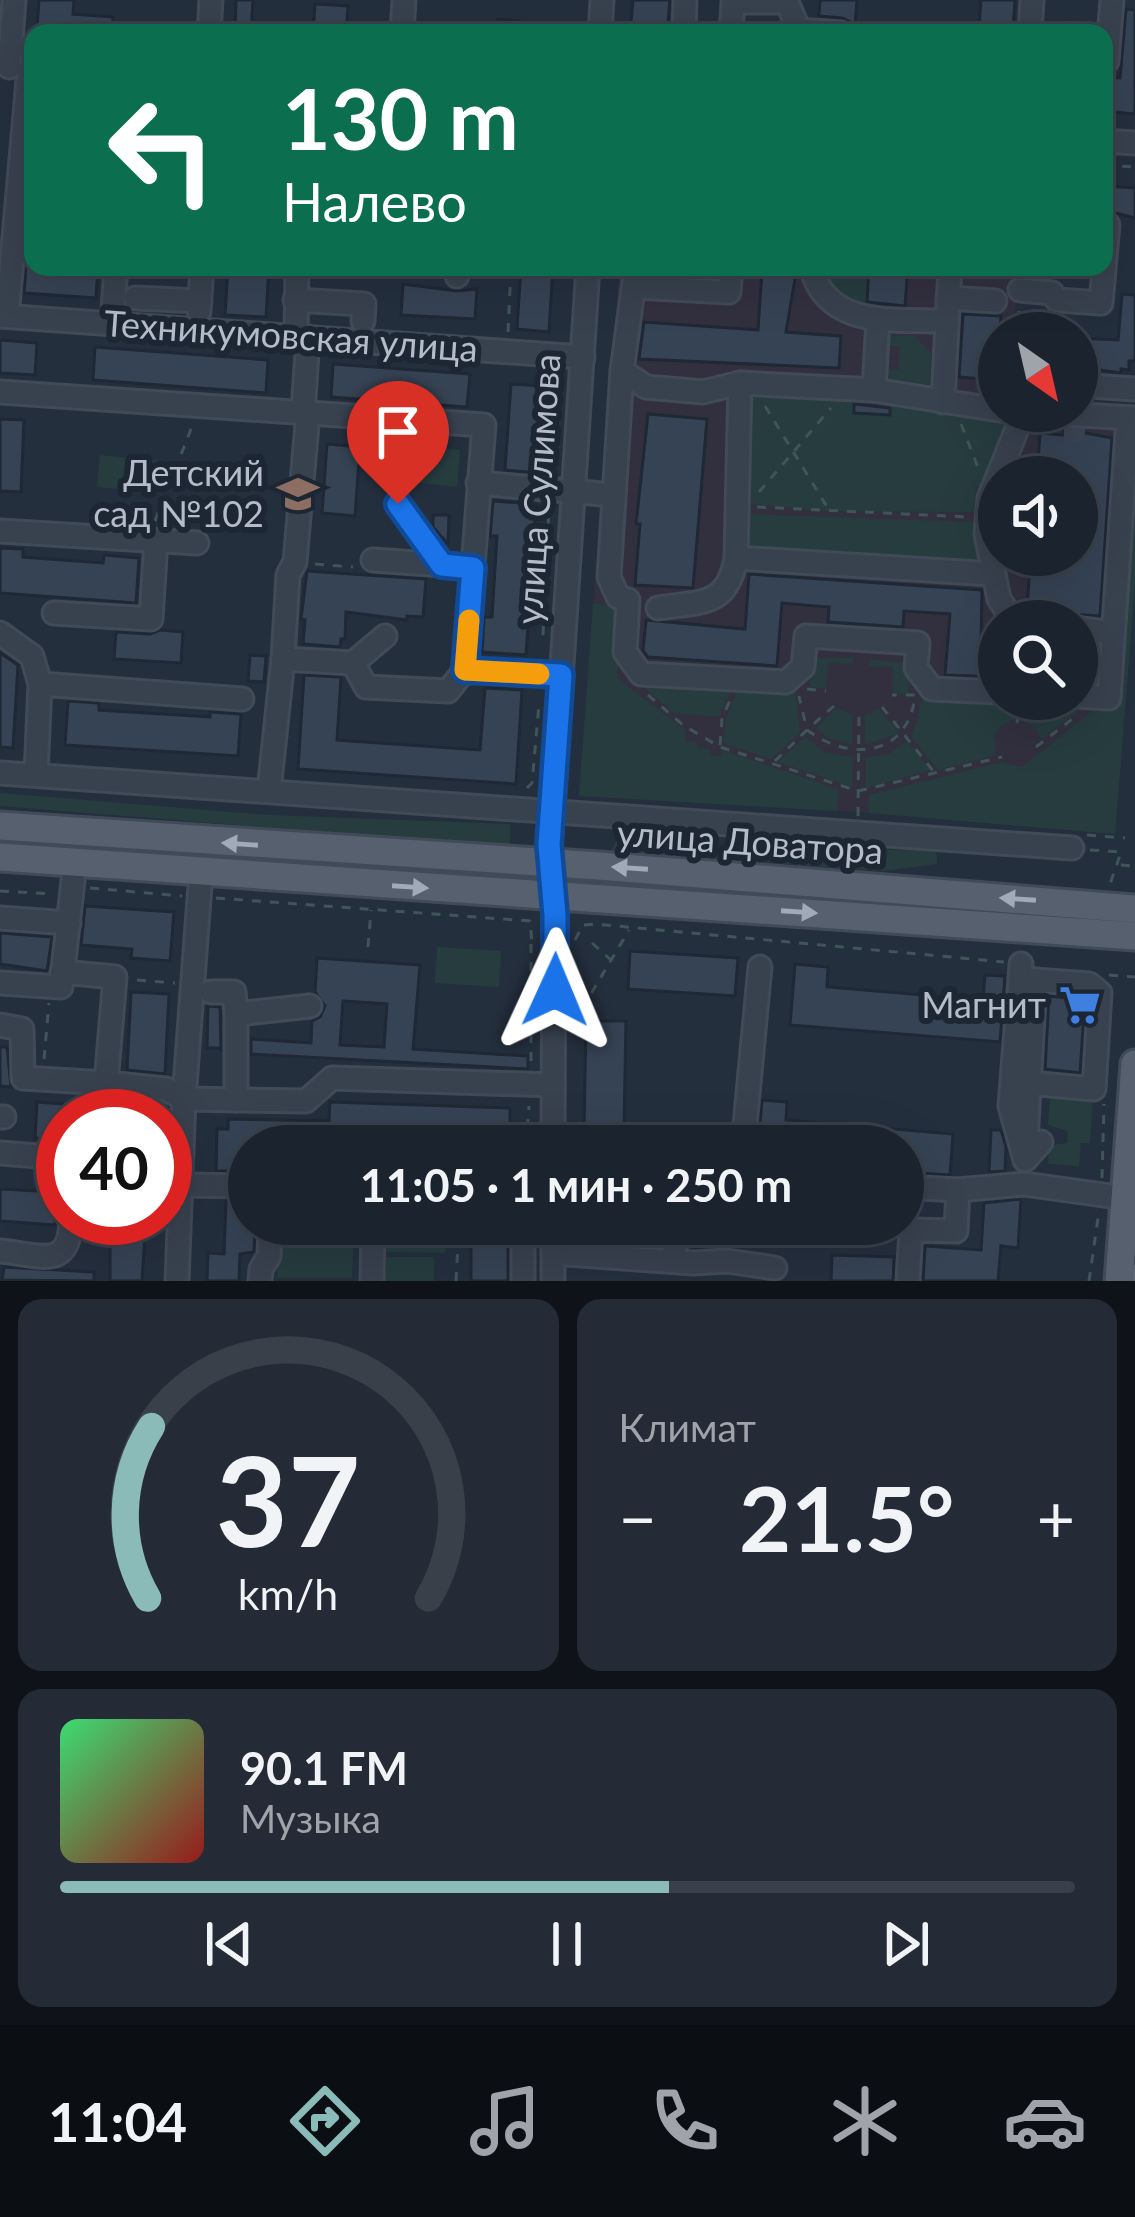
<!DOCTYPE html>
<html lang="ru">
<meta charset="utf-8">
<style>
body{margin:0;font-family:Lato,sans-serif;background:#242b36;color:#f1f3f6;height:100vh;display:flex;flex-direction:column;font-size:45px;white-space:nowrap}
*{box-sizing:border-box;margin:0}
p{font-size:39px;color:#a0a4aa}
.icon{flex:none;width:66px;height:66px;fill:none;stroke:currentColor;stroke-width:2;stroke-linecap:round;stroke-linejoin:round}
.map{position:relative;height:1281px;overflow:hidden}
.details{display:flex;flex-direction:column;gap:18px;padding:18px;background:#0f1319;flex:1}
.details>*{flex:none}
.hud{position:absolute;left:24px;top:24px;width:1089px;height:252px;border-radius:24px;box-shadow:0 12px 48px #0002,0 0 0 3px #39404a;background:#0b6e4f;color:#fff;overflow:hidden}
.needle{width:78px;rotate:146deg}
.buttons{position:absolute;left:978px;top:312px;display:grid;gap:24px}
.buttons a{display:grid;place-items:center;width:120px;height:120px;border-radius:50%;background:#1b232e;box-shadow:0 12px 48px #0002,0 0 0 3px #39404a;font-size:60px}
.speed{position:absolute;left:36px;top:1089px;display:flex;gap:24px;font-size:60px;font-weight:700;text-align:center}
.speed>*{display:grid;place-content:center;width:156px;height:156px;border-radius:50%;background:#1b232e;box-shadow:0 12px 48px #0002,0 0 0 3px #39404a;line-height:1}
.speed .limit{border:18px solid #d22;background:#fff;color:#111}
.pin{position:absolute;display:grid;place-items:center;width:102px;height:102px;color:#fff;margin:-123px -51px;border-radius:50% 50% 50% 0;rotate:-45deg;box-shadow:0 0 12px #0007}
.pin .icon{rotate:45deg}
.me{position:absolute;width:132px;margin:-66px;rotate:1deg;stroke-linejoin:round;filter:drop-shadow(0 0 9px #0008)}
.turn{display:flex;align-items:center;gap:42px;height:252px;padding:0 60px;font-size:54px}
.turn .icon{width:156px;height:156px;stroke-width:2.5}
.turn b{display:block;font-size:84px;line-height:102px}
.big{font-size:90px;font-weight:700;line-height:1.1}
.details .tile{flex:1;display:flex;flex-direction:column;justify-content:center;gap:18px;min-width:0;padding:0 42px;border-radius:24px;background:#242b36}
.details .dial{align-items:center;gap:0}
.dial svg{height:312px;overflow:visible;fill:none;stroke:#39404a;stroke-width:7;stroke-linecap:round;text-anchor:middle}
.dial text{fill:#f1f3f6;stroke:none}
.song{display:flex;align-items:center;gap:36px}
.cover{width:144px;height:144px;border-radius:18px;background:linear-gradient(135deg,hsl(140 70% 55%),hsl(0 70% 35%))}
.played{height:12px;border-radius:6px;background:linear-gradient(90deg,#8bbbb9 60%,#39404a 60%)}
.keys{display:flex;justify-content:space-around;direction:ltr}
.heat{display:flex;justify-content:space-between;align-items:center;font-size:66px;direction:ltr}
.details .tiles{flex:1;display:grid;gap:18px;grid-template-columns:1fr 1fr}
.tile:last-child{grid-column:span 2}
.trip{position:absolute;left:228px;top:1125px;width:696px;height:120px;border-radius:60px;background:#1b232e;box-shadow:0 12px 48px #0002,0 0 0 3px #39404a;font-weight:700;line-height:120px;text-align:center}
.menu{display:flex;height:192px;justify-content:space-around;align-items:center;background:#0b0e12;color:#a0a4aa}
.menu .icon{width:84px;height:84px}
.menu .current{color:#8bbbb9}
.menu b{font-size:54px;color:#f1f3f6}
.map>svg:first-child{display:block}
.medical{fill:#32303f;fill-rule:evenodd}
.green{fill:#263c3f}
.building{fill:#364354;stroke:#1f2835;stroke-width:3;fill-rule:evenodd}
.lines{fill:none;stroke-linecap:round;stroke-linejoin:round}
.minor-tunnel{stroke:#3a4453;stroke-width:21;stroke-dasharray:21 10;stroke-linecap:butt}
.minor-casing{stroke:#414a57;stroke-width:27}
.major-casing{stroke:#414a57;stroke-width:33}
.path{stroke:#3f5557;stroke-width:3;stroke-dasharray:9 9;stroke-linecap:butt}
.minor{stroke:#38414e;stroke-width:21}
.major{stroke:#56606e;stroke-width:27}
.tram{stroke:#5a6575;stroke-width:3}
.oneway{fill:#a1aab7}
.route-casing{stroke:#114b97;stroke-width:30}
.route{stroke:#1a73e8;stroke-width:21}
.slow{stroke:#f59e0b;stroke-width:21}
.labels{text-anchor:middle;stroke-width:12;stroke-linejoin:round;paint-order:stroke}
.street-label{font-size:36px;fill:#b4bcc9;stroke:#1d2633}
.poi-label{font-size:36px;fill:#b4bcc9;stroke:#1d2633;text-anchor:end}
</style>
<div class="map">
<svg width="1135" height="1281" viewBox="0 0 1135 1281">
<rect width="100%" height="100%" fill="#242f3e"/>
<path class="medical" d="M619,267H1021L1012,333H999V411H1077V401L1135,404V584L1115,834L858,812L579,796ZM999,477H1077V555H999ZM999,621H1077V699H999Z"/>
<g class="green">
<polygon points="819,267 869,267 867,307 840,302"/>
<polygon points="914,335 931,353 930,382 921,389 894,385 882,370 898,370 900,347 884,345 887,337"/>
<polygon points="758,391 854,399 854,414 891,416 892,402 1002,418 1009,422 987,485 976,487 974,512 830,511 751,504 743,490 747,401"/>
<polygon points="405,445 460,450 457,487 402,481"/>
<polygon points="100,455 161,461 157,493 97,487"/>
<polygon points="1135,473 1135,584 1115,834 869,813 869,795 1002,762 1022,767 1098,706 1116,708"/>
<polygon points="750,514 974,522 973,540 979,541 980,564 764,555 749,543"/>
<polygon points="593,604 614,605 622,615 617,678 685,730 685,741 697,742 698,748 710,749 711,755 721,756 722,750 838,789 837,811 579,796"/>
<polygon points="816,658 854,658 853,664 828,662 826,689 810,687 811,665"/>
<polygon points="870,659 908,664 909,694 893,693 893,667 869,666"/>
<polygon points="636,680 733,686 719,717 674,713"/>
<polygon points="739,686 795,689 800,733 772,759 723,743 727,717"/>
<polygon points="923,696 1017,702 1015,720 1004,724 994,734 996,755 938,770 912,737"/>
<polygon points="1024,703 1084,706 1042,739 1034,727 1022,720"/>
<polygon points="837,708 852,715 852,744 830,739 816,728"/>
<polygon points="879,709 899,733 865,745 865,715"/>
<polygon points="805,737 824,752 853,757 852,787 778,762"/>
<polygon points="907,741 930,770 866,788 866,758 889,754"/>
<polygon points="0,793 269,815 510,824 510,847 0,806"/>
<polygon points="616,841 855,856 860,849 936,851 937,864 883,871 611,851"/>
<polygon points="437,947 501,951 499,987 435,983"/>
<polygon points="1050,1092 1093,1094 1090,1143 1081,1143 1079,1166 1048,1164 1049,1145 1067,1143 1068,1131 1048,1125"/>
<polygon points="354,1224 352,1278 277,1278 278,1226"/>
<polygon points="383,1227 445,1228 445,1253 383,1252"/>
<polygon points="382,1257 434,1257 434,1281 383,1281"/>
</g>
<g class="building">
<polygon points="39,0 74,0 73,14 113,17 112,33 37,29"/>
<polygon points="236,0 253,0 251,33 235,33"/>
<polygon points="633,0 670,0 667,33 630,33"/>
<polygon points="820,0 857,0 855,24 842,18 819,16"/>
<polygon points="981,0 1015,0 1013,30 979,27"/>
<polygon points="315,4 348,6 346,33 313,33"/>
<polygon points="1126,9 1135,10 1135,114 1104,111 1104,77 1120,78"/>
<polygon points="498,19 519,21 518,33 496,33"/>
<polygon points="1104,186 1135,188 1135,218 1104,210"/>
<polygon points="26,267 98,267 96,298 24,293"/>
<polygon points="228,267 269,267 266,317 225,315"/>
<polygon points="521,267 553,267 549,332 517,329"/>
<polygon points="869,267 908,267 905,306 867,302"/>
<polygon points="762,271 796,273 786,332 841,336 839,368 639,359 644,322 758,330"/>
<polygon points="403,284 457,291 477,289 475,319 401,315"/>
<polygon points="1122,294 1135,295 1135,361 1129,361 1129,370 1121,369 1121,373 1077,367 1077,338 1118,340"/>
<polygon points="963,314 1001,316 996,380 959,377"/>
<polygon points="0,340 37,343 35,375 0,373"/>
<polygon points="95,347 268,360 266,393 93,380"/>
<polygon points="333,364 470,374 467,407 331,397"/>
<polygon points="511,384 544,386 538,473 505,470"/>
<polygon points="854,404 890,408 890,415 854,413"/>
<polygon points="648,414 707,419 693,588 635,585 640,524 636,524"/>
<polygon points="0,419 24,420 21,492 0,491"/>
<polygon points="1064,429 1112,438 1100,616 1036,612 1027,606 1031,555 1077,555 1077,477 1037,477 1040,433 1064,435"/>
<polygon points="327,444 360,447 355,516 322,513"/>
<polygon points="493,501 536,504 526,655 482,652 484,617 492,617 497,536 490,536"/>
<polygon points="433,515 449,515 448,544 433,527"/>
<polygon points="0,548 23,549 23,557 103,563 104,555 139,558 136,603 0,593"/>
<polygon points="307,571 426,579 423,617 407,616 407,620 346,612 345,639 341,639 340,647 303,644 305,620 301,619"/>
<polygon points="749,574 982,590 981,644 999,646 999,677 945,675 950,614 904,611 903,627 828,622 829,607 782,603 777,666 648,657 643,651 646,620 745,629"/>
<polygon points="160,630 183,632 181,663 114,659 116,632 150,634"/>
<polygon points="0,653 18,665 13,748 0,747"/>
<polygon points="250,655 266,656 264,682 248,681"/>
<polygon points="304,675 341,677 337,740 480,750 485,688 522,690 516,784 298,769"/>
<polygon points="68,701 99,703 99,710 210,717 210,712 241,714 238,756 65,745"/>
<polygon points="85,906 174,912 170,961 131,958 132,949 81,945"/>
<polygon points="0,933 52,937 47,971 0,964"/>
<polygon points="630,951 738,958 735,996 628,989"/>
<path d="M317,958L420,965L413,1049L528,1056V1069L251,1054V1039L311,1043L312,1021L320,1017L325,1006L315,992ZM343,1001L387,1004L384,1047L340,1045Z"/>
<polygon points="795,964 828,967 827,987 983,1000 985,975 1005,976 1000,1042 790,1025"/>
<polygon points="131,992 169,994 165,1074 127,1070"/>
<polygon points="1049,996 1085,1000 1080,1073 1045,1069"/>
<polygon points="208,1006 220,1007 221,1052 221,1048 207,1048"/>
<polygon points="586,1021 626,1021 624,1128 584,1128"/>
<polygon points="0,1047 7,1047 11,1087 0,1086"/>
<polygon points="762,1100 787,1102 786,1120 953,1134 950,1175 903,1172 903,1146 766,1146 768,1125 760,1124"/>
<polygon points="37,1102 63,1104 63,1139 35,1138"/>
<polygon points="330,1102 510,1108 510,1146 478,1146 478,1136 329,1135 329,1146 249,1146 249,1171 216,1171 217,1129 228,1129 228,1119 329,1121"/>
<polygon points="991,1130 1001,1130 1006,1147 1005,1171 989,1172"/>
<polygon points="0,1189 56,1192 55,1225 0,1221"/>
<polygon points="1021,1199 1018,1248 1001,1246 998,1281 923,1281 925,1246 981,1250 984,1203"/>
<polygon points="226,1201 249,1201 249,1224 255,1224 254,1252 240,1254 239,1281 207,1281 208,1253 224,1254"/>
<polygon points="110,1218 146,1218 142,1281 110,1281"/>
<rect x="471" y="1224" width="37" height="57"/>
<polygon points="609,1224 657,1224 658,1244 609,1242"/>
<polygon points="696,1231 730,1233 729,1246 695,1247"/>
<polygon points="832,1255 894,1257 893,1281 831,1281"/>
<polygon points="4,1267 94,1272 94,1281 2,1280"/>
</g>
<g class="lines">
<polyline class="minor-tunnel" points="1064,431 1087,432"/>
<g class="minor-casing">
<g id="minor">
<polyline points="209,33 211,0"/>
<polyline points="402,33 404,0"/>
<polyline points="600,33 602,0"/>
<polyline points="684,33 685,0"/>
<polyline points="731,33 733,2 787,2 799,30 841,33"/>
<polyline points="1030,33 1032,0"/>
<polyline points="1104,61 1107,61 1112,0"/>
<polyline points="9,67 14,0"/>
<polyline points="1104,141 1135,143"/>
<polyline points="636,267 622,371 609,577 618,597 628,600 625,652 641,674 786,682 803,667 806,636 918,643 916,668 932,689 999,692"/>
<path d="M811,267C827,330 896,319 947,321"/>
<polyline points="457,276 458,267"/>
<polyline points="634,287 729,292 731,267"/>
<polyline points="1020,290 1052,293 1057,300 1101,303 1108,225 1104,225"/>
<polyline points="135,298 200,301"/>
<polyline points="948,298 995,301"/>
<polyline points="295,300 364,304 363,321"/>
<polyline points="199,311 202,267"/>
<polyline points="0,316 583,357"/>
<polyline points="7,316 29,69"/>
<polyline points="112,323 116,267"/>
<polyline points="296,336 297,267"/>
<polyline points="622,371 646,387 703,392 740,383 874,390 999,410"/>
<polyline points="1077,385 1135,389"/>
<polyline points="874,390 878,319"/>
<polyline points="0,392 484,425 465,670"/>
<polyline points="943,402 950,267"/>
<polyline points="1005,411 1135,418"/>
<polyline points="303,413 308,337"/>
<polyline points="1018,413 1017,429 989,498 986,534 999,599 1011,617 1024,621"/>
<polyline points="478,483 613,495"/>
<polyline points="398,504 442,565"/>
<polyline points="0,531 197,543"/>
<polyline points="736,558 994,574"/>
<polyline points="373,560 473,567"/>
<path d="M658,608C701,601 727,608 736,558L740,383"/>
<polyline points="54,613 151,619 156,540"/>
<polyline points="1077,628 1113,633"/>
<polyline points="0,633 32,656 40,684 242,699"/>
<polyline points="283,659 288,575 295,562 308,413"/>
<polyline points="353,663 385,636"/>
<polyline points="1077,696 1109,698 1128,418"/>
<polyline points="0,773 1072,848"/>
<polyline points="36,775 40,684"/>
<polyline points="269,791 283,659 353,663 366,687 448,691 465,670 561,675"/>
<polyline points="549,864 588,267"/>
<polyline points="0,918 69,923"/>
<polyline points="1021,964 1020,979 1089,984 1100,993 1094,1089 1029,1083"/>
<polyline points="62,972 115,977 106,1083 166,1089 184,1099 306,1101 332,1078 553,1085"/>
<polyline points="1020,979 1010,1106 1025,1160 1041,1142"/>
<polyline points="0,983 61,987 75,863"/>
<polyline points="211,992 234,992 236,1014"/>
<polyline points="0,1025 22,1029 23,1078 106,1083"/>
<polyline points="236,1100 236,1014 310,1006"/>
<polyline points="0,1117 4,1117"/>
<polyline points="1026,1142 1035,980"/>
<polyline points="553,1146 554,896"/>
<polyline points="677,1146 743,1146 760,967"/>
<polyline points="0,1153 51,1157 63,1166"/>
<polyline points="181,1185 249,1186"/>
<polyline points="903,1187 958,1190"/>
<path d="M0,1251C42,1255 70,1271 71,1218"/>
<polyline points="553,1253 693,1263 727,1261 775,1268"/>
<polyline points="673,1253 683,1224"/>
<polyline points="177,1281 184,1099 201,872"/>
<polyline points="260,1281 261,1269 269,1256 270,1224"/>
<polyline points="372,1281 373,1224"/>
<polyline points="523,1281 523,1224"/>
<polyline points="553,1281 553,1224"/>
<polyline points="908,1281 911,1230 956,1231 958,1190 1024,1184 1125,1198"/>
</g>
</g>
<g class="major-casing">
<g id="major">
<polyline points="0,826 599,866 1135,909"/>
<polyline points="0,857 1135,936"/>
<polyline points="1119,1281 1135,1064"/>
</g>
</g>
<g class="path">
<polyline points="1104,165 1135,167"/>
<polyline points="508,332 511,267"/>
<polyline points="1019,333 1019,311"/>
<polyline points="765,406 829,510"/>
<polyline points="961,424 979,470"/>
<polyline points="551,473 559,375"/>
<polyline points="759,492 831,408"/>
<polyline points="757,507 969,517"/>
<polyline points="155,521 193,424"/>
<polyline points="315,564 353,567"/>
<polyline points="543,635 549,506"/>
<polyline points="807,689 826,691"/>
<polyline points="648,695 683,725 720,747 858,791 1002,757"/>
<polyline points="1018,701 1057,703"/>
<path d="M834,706L807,730C851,763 909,756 915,695H892"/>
<polyline points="882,707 934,772"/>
<polyline points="1017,723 1020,701"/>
<polyline points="720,745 722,718 732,696"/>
<polyline points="1036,747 1075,717"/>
<polyline points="775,761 807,730 799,696"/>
<polyline points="527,788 532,783 539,704"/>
<polyline points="858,816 859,715"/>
<polyline points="1087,835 1125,838"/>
<polyline points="1090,850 1121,852 1109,887"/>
<polyline points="1121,865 1135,866"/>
<polyline points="90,888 182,896"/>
<polyline points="0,891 52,894"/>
<polyline points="216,898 530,921 532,943"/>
<polyline points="575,940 583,925 595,924 1004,962"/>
<polyline points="592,943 611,960"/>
<polyline points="531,944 531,1067"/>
<polyline points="368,947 371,910"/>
<polyline points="1109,975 1135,977"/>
<polyline points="137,980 175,983"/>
<polyline points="573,1024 629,930"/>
<polyline points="44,1059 49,1003"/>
<polyline points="526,1146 529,1106"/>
<polyline points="1102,1178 1104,1104"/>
<polyline points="456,1281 459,1224"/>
<polyline points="1089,1281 1099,1211"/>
</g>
<use href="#minor" class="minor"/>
<use href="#major" class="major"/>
<polyline class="tram" points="1134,1281 1135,1266"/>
</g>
<defs><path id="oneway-solid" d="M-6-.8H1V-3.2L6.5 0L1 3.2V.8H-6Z" transform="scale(3)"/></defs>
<g class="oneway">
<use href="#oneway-solid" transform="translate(240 844) rotate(-176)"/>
<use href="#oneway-solid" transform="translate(630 868) rotate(-176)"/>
<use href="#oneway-solid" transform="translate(410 887) rotate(4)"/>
<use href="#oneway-solid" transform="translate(1018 899) rotate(-176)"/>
<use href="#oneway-solid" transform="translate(799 912) rotate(4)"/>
</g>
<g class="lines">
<g class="route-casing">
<polyline id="route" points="398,504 442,565 473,568 465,670 561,675 549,845 555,915 555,990"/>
</g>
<use href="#route" class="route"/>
<polyline class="slow" points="469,620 465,670 539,674"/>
</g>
<defs>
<g id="school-bare" transform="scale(3.24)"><path d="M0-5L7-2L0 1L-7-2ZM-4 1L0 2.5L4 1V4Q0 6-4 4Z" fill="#8d6e63" stroke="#1d2633" stroke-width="2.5" paint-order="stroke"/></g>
<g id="supermarket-bare" transform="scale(3.24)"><path d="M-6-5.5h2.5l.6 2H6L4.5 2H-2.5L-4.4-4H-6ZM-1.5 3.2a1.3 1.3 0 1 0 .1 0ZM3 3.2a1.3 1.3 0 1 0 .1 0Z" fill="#3f7fe0" stroke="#1d2633" stroke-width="2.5" paint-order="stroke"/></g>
</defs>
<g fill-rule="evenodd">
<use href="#school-bare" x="298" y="494"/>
<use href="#supermarket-bare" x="1080" y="1005"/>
</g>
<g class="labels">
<g class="street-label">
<text transform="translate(291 336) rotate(4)" y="13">Техникумовская улица</text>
<text transform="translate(538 489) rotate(-86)" y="13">улица Сулимова</text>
<text transform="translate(750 842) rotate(4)" y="13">улица Доватора</text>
</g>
<g class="poi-label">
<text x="264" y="486">Детский<tspan x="264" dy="41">сад №102</tspan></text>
<text x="1046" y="1018">Магнит</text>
</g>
</g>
</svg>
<div class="buttons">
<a><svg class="needle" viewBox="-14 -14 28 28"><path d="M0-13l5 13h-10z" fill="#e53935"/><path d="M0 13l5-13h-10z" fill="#a0a4aa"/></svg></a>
<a><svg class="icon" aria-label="sound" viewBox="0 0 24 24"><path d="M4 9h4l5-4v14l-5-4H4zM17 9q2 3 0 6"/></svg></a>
<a><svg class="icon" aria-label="search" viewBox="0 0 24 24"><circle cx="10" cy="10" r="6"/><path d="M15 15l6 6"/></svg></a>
</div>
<div class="speed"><div class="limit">40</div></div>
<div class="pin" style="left:398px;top:504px;background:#d93025"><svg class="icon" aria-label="arrive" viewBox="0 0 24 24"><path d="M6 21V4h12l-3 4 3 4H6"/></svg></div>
<svg class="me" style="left:555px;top:990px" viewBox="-20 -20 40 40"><path d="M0-17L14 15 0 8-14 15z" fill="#1a73e8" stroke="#fff" stroke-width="4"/></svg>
<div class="trip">11:05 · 1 мин · 250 m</div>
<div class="hud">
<div class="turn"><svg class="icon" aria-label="left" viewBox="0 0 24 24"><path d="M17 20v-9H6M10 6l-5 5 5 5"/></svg><div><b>130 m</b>Налево</div></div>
</div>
</div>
<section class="details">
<div class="tiles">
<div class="tile dial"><svg viewBox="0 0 100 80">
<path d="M14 69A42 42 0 1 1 86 69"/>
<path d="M14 69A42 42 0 0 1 15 25" stroke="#8bbbb9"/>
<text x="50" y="56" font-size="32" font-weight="700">37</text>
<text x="50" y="72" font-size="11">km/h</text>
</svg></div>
<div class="tile"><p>Климат</p>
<div class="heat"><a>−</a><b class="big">21.5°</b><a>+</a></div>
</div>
<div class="tile">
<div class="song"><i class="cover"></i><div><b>90.1 FM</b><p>Музыка</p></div></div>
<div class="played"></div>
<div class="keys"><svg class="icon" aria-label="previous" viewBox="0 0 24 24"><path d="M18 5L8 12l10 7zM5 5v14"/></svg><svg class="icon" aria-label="pause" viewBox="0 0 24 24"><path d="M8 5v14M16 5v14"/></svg><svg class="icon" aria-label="next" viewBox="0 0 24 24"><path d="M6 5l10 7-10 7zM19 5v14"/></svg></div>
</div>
</div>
</section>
<nav class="menu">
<b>11:04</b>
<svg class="icon current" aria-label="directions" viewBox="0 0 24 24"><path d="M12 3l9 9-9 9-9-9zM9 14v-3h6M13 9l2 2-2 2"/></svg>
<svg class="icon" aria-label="music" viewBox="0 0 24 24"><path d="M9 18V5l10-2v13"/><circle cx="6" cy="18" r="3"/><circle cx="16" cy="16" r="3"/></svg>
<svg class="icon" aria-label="phone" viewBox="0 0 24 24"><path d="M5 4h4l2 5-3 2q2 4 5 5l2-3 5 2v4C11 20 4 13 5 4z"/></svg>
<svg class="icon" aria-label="climate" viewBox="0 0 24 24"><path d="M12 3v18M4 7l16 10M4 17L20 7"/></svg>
<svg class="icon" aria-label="car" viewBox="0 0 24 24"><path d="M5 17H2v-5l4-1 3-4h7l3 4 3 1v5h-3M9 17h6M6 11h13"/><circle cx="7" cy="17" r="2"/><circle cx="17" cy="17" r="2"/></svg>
</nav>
